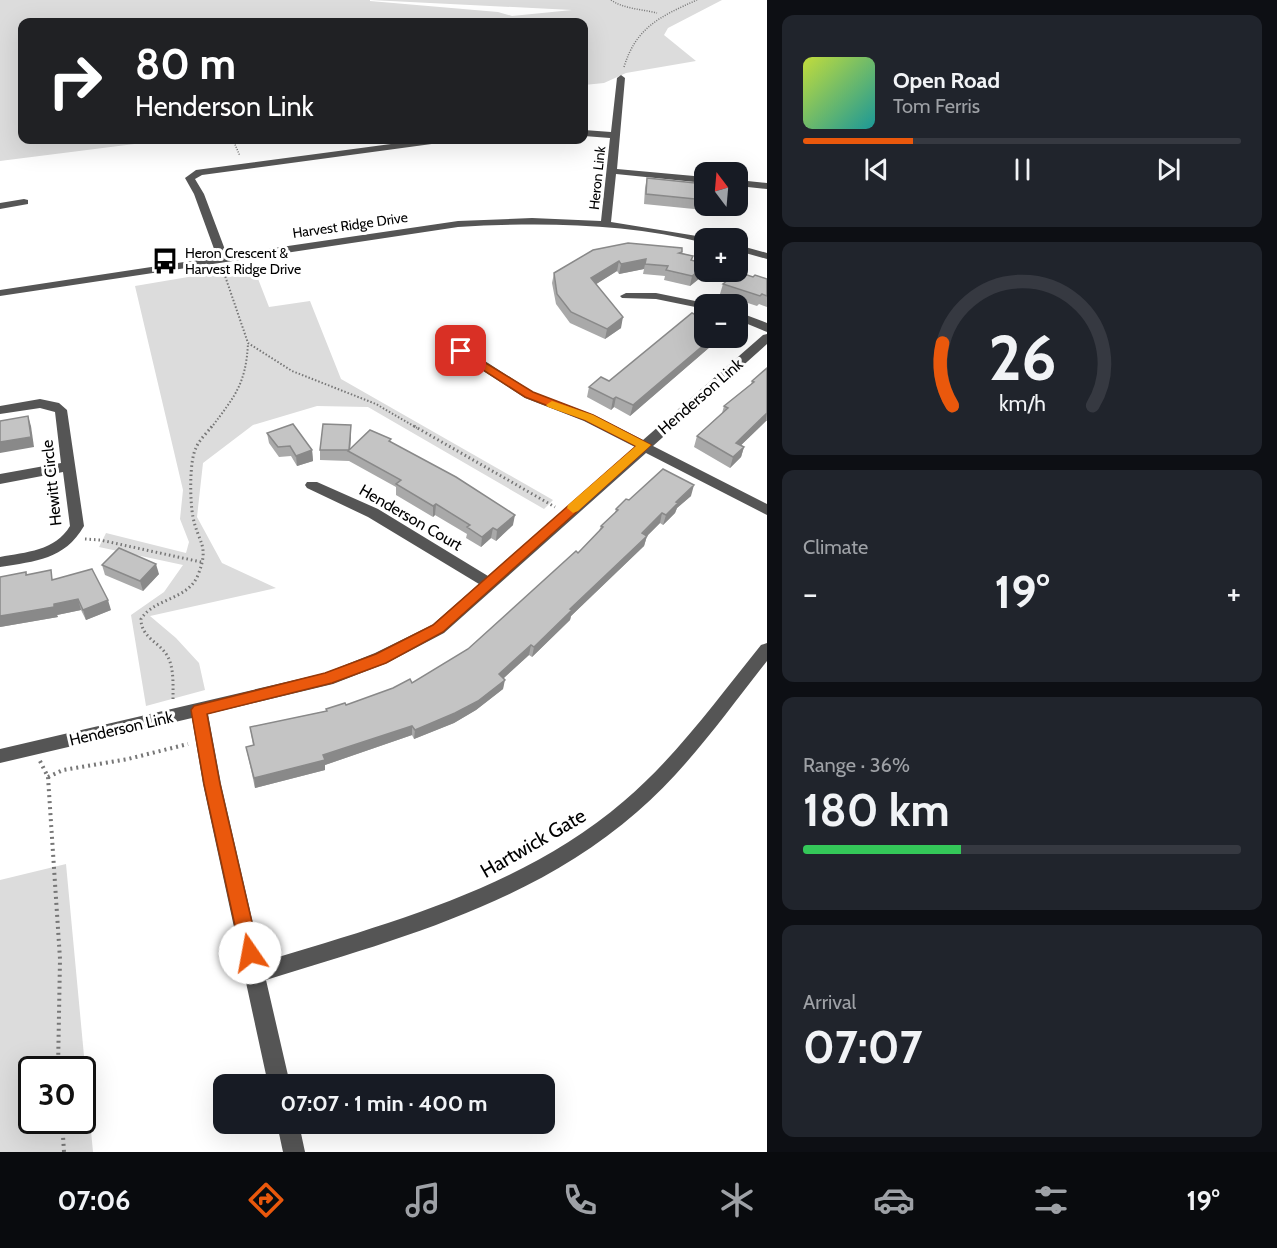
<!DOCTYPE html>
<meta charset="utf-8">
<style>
body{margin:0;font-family:Cabin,sans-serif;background:#20242c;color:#f1f3f6;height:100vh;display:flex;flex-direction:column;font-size:22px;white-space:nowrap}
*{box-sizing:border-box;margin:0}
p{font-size:20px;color:#9ea1a6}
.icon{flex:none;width:33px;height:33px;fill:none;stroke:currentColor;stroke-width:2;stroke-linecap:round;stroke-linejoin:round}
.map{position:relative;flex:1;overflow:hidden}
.details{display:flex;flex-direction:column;gap:15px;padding:15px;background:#0d0f14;width:510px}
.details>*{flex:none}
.guide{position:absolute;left:18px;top:18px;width:570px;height:126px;border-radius:12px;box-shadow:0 6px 24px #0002;background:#202124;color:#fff;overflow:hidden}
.needle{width:39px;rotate:344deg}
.fabs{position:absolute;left:694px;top:162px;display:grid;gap:12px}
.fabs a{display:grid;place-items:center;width:54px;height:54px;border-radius:12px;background:#171b24;box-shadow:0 6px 24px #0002;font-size:30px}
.speed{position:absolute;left:18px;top:1056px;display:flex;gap:12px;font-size:30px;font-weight:700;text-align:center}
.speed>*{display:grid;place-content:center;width:78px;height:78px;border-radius:50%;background:#171b24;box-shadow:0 6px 24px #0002;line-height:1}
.speed .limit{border:3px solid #111;border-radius:9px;background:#fff;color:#111}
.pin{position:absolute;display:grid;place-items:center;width:51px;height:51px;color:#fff;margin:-26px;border-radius:12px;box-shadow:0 3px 9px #0006}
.me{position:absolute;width:66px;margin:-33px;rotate:348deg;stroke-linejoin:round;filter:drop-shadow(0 0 4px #0008)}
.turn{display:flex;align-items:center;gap:21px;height:126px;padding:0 18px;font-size:27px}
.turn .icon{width:78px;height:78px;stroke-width:2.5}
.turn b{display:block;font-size:42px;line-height:51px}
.big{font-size:45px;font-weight:700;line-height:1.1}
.details .card{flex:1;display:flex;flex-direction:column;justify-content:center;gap:9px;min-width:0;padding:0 21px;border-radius:12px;background:#20242c}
.details .dial{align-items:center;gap:0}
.dial svg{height:156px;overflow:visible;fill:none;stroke:#363941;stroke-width:7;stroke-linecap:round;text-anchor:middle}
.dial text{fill:#f1f3f6;stroke:none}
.song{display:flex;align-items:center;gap:18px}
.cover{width:72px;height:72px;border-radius:9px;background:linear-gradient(135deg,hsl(70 70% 55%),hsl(180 70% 35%))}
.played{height:6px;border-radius:3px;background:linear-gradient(90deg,#ea580c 25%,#363941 25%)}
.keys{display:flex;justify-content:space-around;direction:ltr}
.heat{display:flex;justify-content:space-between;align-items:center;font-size:33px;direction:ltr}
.charge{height:9px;border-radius:4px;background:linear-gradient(90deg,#34c759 36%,#363941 0)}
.trip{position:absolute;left:213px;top:1074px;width:342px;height:60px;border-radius:12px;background:#171b24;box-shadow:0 6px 24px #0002;font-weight:700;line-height:60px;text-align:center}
.menu{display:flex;height:96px;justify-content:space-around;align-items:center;background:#090b0e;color:#9ea1a6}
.menu .icon{width:42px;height:42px}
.menu .active{color:#ea580c}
.menu b{font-size:27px;color:#f1f3f6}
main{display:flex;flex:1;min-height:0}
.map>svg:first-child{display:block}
.green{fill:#dcdcdc;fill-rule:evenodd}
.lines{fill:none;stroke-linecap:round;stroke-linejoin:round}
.path-far3{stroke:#777;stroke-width:1.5;stroke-dasharray:1 1.5;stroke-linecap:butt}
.path-far2{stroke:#777;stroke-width:2;stroke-dasharray:1.5 2;stroke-linecap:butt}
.path-far1{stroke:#777;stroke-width:3;stroke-dasharray:1.5 3;stroke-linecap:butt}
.path{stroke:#777;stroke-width:4;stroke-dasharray:2 4;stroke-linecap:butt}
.minor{fill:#555;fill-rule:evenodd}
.wall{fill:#a9a9a9}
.shaded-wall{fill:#898989}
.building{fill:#c4c4c4;stroke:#898989;stroke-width:1.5}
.route{fill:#ea580c;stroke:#983908;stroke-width:1.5}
.slow{fill:#f59e0b}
.labels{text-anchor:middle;stroke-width:6;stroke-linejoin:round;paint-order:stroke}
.far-street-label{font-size:14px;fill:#000;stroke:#fff}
.far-poi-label{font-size:14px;fill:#000;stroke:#fff;text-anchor:start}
.street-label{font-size:16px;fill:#000;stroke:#fff}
.near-street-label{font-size:20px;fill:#000;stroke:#fff}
</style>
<main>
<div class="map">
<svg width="767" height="1152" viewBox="0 0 767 1152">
<rect width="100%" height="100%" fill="#fff"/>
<g class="green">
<path d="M0,0H722L668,28L664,35L696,61L626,73L604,83L584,85V22H22V140H166L0,161ZM370,1V0L572,10L512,16L498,12Z"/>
<polygon points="253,266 269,307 310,301 341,379 553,500 544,509 368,407 317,406 253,425 203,463 197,517 222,563 276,588 150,616 176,638 199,663 205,690 146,706 131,615 164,592 183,565 99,547 106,533 186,553 189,542 180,519 183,490 135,286"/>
<path d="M66,864L93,1152H0V880ZM32,1070H82V1120H32Z"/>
</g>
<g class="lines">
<g class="path-far3">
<path d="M611,0C624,9 641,9 657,13"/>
<path d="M624,67C636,27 661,16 697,0"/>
<polyline points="233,140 240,156"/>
</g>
<g class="path-far2">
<polyline points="223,270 248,343 292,371 376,404 417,428"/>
<path d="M211,428C235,396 246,384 248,343"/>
</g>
<g class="path-far1">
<polyline points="414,426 555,507"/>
<polyline points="85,539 100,540 201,562"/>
<path d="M173,699C173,685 174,669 168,657C160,642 141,638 141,619C154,598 188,600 198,575C210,545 198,543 193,517C190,503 189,461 196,448C199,440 207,433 212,426"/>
</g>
<g class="path">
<polyline points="40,761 48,777 60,959 58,1070"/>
<polyline points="48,777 63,770 128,759 188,744"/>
<polyline points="62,1120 64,1152"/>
</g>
<g class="minor">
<path d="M621,75L625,78L617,169L705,177V183L616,174L611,222L709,238H705V243C625,223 539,222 458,227L0,296V290L217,257L194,194L185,178L196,170L421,140H444L439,143L202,175L195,179L204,194L227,255L458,221L532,218L601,221L610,138L584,136V130L611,132L617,78Z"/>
<polygon points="738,180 767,183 767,189 738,186"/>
<polygon points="24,199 28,200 28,204 0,209 0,203"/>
<polygon points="738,245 767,253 767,259 738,251"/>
<polygon points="626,293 656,293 710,304 705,304 705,309 656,299 622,298 620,296"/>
<polygon points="738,312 767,323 767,332 738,320"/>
<path d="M767,334V344L653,446L767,504V515L646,453L444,633L387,663L333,684L208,714L221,784L262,962C389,923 521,889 624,801C677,756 718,698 761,645L767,643V661C726,713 687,769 637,812C532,904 395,940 266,980L290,1084H268L203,784L192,718L0,763V749L325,673L375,653L432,625L479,584L368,517L307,488L305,485L307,482H317L378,509L488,576L635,447L584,421L525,398L446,347V341H454L533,392L594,415L643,440L763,335Z"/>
<path d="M40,399L59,403L67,410L84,526C64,560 36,561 0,567V557C26,552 55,551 70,526L63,472L0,484V474L61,463L55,412L40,408L0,414V406Z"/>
<polygon points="277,1124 299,1124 305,1152 283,1152"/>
</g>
</g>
<g class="wall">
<polygon points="647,178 705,184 705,206 716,206 714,211 644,204 645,188"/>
<polygon points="593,250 682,253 693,256 692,260 705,272 705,274 690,286 664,280 665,276 643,274 644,269 619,274 617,271 596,284 621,328 605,339 570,323 556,304 552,283 554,273"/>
<polygon points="753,277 767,279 767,307 759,304 757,306 720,294 723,284"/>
<polygon points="705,338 719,338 718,340 630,416 614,407 611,410 587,397 589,387 609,381"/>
<polygon points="767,368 767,421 766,421 741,445 744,447 741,457 730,468 694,447 697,436 722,413 724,406 751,384 752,381"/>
<polygon points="351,425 350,449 391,443 513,525 496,541 491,538 481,547 466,538 467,534 435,515 433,517 396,495 396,487 349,461 320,460 320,450"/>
<polygon points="267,433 312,450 313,461 297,466 291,456 279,457 269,443"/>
<polygon points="691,496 677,508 675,513 663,525 660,523 647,536 644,546 571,616 570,620 532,657 529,655 504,678 503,689 476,710 454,723 414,739 412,735 325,765 325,770 255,788 246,747 253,745 250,727 326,711 346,705 412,683 468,649 578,553 599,531 601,526 615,513 616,509 629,500"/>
<polygon points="102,565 159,574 143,591 105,575"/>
<polygon points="26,572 27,575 54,579 111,610 86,620 81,610 57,615 58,617 0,627"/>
</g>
<g class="shaded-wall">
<polygon points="646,259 644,269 619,274 621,264"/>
<polygon points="619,261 617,271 590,288 591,278"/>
<polygon points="705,266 705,274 690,286 692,276"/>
<polygon points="623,317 621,328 605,339 607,329"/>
<polygon points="712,338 719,338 718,340 630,416 633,405"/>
<polygon points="616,397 614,407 611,410 613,399"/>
<polygon points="767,413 766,421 733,453 736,443"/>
<polygon points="28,416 31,426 34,447 0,453 0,442"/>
<polygon points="351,425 351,435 350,452 349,451"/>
<polygon points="744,447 741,457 730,468 733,457"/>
<polygon points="312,450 313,461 297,466 296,456"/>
<polygon points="694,485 691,496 677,508 675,513 663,525 666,515 676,502"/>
<polygon points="436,504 435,515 433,517 433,506"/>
<polygon points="662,513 660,523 641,542 647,536 644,546 571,616 570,620 532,657 534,647"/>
<polygon points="515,515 513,525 496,541 497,530"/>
<polygon points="493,528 491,538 481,547 482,537"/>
<polygon points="156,564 159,574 143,591 140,581"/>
<polygon points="78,599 81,610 57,615 58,617 0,627 0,616"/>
<polygon points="108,600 111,610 86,620 83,610"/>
<polygon points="531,645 529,655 497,684 499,674"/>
<polygon points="505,680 503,689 476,710 454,723 414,739 415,730"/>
<polygon points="412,726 412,735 325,765 325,770 255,788 254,778"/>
</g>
<g class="building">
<polygon points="647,178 705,184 705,200 646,194"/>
<polygon points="628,243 682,248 682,252 679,253 693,256 691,260 705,264 705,266 692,276 666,270 668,266 645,264 646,259 621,264 619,261 591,278 623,317 607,329 571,312 557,294 554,273 593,250"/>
<polygon points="738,272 753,277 755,275 767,279 767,296 762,294 760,296 723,284"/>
<polygon points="692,313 705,319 705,338 712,338 633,405 616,397 613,399 589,387 601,377 609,381"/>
<polygon points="767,368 767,413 736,443 744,447 733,457 697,436 728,408 724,406 754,382 752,381"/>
<polygon points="28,416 31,437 0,442 0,421"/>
<polygon points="293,424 312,450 296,456 290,446 278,447 267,433"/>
<polygon points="323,424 351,425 349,450 320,450"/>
<polygon points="370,430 391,439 389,441 456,477 515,515 497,530 493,528 482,537 467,527 470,525 436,504 433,506 396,484 401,480 348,451"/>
<polygon points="663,469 694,485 676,502 678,503 666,515 662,513 642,533 647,536 570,609 572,610 534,647 531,645 499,674 505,680 478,701 455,713 415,730 412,726 323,755 325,760 254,778 246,747 254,745 250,727 327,711 326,709 345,703 346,705 393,688 410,679 412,683 468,649 576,551 578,553 603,527 601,526 618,510 616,509 626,499 629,500"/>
<polygon points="119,548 156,564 140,581 102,565"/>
<polygon points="92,569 108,600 83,610 78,599 54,604 54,607 0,616 0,577 26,572 26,575 51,570 52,580"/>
</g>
<polygon class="route" points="461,348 533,392 593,415 651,445 443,632 386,663 332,683 207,714 220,784 259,953 256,959 250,961 243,959 241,953 204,784 191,710 194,706 325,673 376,654 433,625 636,446 585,420 525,397 457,353 457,349"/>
<polygon class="slow" points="552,401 593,415 651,445 578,511 573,513 567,508 568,505 636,446 585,420 548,407 546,405"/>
<defs>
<g id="bus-bare" transform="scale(2.07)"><path d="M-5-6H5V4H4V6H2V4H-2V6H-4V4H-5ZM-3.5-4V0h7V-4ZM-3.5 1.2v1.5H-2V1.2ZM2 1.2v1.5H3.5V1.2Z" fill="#000" stroke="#fff" stroke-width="2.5" paint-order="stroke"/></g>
</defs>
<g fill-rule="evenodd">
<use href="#bus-bare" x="165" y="261"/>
</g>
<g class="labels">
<g class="far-street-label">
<text transform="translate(597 178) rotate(-84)" y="5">Heron Link</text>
<text transform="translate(350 225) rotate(-8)" y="5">Harvest Ridge Drive</text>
</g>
<g class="far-poi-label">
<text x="185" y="258">Heron Crescent &amp;<tspan x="185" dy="16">Harvest Ridge Drive</tspan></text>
</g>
<g class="street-label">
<text transform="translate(700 396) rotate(-41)" y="6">Henderson Link</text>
<text transform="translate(51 483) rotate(-96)" y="6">Hewitt Circle</text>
<text transform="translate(411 517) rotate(30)" y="6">Henderson Court</text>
<text transform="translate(121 728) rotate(-13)" y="6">Henderson Link</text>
</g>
<g class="near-street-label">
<text transform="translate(533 843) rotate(-30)" y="7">Hartwick Gate</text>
</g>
</g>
</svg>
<div class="fabs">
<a><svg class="needle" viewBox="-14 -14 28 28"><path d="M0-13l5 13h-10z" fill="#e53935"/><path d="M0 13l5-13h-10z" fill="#9ea1a6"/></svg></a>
<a>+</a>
<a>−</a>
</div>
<div class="speed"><div class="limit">30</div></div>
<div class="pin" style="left:461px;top:351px;background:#d93025"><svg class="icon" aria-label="arrive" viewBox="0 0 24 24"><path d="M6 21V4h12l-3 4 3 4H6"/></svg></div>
<svg class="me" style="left:250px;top:953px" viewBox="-20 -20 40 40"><circle r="19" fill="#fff"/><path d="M0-13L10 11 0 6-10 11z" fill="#ea580c"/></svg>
<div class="trip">07:07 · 1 min · 400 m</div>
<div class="guide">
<div class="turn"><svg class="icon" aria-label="right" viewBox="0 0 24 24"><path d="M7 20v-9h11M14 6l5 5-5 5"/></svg><div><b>80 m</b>Henderson Link</div></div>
</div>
</div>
<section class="details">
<div class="card">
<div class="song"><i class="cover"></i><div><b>Open Road</b><p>Tom Ferris</p></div></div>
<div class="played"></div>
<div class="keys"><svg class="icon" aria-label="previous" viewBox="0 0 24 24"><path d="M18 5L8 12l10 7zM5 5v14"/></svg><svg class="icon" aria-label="pause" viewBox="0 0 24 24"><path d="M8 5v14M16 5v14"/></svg><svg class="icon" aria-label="next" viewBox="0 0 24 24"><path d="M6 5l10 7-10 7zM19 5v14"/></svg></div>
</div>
<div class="card dial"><svg viewBox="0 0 100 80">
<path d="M14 69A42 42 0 1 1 86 69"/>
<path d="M14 69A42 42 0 0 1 9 37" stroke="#ea580c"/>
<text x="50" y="56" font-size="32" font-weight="700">26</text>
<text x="50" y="72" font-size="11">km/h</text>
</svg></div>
<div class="card"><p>Climate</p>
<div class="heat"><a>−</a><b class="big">19°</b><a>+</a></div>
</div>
<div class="card"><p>Range · 36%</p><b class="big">180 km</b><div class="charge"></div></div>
<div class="card"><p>Arrival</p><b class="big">07:07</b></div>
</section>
</main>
<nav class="menu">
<b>07:06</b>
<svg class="icon active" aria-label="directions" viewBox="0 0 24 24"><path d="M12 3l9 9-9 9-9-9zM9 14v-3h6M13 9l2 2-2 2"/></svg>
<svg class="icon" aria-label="music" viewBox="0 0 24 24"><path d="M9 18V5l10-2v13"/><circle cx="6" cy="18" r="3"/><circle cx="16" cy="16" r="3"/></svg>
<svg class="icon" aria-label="phone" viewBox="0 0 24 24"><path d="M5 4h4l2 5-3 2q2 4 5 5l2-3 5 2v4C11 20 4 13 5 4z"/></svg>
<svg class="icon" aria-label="climate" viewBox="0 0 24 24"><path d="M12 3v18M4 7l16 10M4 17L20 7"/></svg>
<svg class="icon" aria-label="car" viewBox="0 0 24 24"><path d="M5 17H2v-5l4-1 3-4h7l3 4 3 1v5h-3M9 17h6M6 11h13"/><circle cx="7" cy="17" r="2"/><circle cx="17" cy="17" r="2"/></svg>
<svg class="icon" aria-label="filters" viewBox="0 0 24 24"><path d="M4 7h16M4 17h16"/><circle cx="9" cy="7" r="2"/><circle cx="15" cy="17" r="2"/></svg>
<b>19°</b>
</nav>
